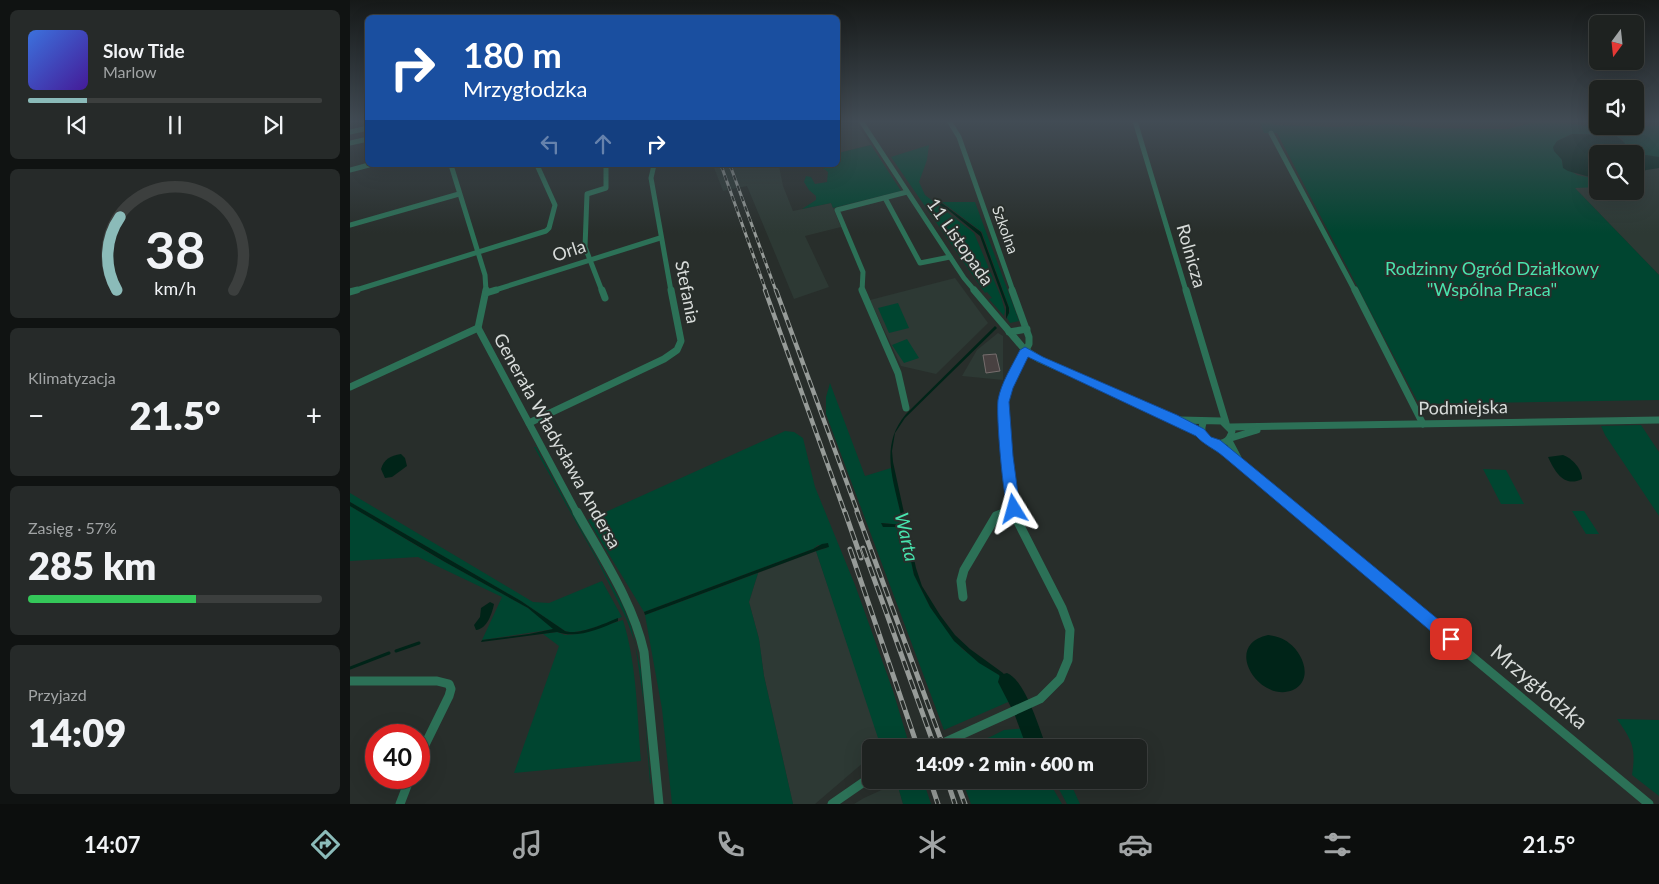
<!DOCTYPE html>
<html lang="pl">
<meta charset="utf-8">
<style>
body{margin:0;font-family:Lato,sans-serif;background:#262a29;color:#f1f3f6;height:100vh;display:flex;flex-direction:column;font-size:19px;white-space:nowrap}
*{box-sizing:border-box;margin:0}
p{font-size:16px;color:#a1a4a5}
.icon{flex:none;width:28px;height:28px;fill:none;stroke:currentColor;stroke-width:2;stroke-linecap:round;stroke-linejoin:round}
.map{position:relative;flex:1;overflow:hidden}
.sheet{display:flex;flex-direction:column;gap:10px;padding:10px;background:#101312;width:350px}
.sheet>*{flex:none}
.guide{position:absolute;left:15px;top:15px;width:475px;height:152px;border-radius:8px;box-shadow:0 5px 20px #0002,0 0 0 1px #3c3f3e;background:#1a4fa0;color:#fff;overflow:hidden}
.needle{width:32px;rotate:195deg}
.controls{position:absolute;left:1239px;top:15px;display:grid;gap:10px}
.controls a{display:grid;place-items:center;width:55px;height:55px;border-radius:8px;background:#1e2220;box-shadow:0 5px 20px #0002,0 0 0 1px #3c3f3e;font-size:25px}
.speed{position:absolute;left:15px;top:724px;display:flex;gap:10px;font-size:25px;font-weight:700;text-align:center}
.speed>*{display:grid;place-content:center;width:65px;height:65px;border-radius:50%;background:#1e2220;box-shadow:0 5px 20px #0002,0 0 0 1px #3c3f3e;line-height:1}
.speed .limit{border:8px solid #d22;background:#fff;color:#111}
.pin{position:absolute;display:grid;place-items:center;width:42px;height:42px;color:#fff;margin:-21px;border-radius:10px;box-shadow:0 2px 8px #0006}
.me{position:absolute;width:55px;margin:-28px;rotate:352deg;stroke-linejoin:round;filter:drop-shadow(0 0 4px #0008)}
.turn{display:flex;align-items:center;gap:18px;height:105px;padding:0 15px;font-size:22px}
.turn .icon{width:65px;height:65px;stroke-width:2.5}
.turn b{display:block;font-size:35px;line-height:42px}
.lanes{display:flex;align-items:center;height:48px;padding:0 15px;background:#0003;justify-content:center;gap:25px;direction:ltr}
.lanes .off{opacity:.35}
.big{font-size:38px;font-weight:800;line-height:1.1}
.sheet .card{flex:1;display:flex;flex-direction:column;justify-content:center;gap:8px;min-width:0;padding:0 18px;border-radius:8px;background:#262a29}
.sheet .dial{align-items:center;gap:0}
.dial svg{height:130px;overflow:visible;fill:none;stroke:#3c3f3e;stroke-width:7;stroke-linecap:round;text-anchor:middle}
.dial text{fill:#f1f3f6;stroke:none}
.song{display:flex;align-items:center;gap:15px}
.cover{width:60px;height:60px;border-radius:8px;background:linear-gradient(135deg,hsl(220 70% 55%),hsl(260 70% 35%))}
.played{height:5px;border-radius:2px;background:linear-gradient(90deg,#8bbbb9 20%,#3c3f3e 20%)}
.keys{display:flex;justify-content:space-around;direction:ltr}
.heat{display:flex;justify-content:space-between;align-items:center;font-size:28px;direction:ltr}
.charge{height:8px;border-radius:4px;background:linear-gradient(90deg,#34c759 57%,#3c3f3e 0)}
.trip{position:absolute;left:512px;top:739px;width:285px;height:50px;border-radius:8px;background:#1e2220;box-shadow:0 5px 20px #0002,0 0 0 1px #3c3f3e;font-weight:800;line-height:50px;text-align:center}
.tabs{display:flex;height:80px;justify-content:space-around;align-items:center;background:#0c0e0d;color:#a1a4a5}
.tabs .icon{width:35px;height:35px}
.tabs .active{color:#8bbbb9}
.tabs b{font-size:22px;color:#f1f3f6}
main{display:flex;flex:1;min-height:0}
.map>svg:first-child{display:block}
.built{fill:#2d3934}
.green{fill:#004530}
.water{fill:#002418}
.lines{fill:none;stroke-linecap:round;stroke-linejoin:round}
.stream{stroke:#002418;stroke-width:3}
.river{fill:#002418;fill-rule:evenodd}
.building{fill:#484141;stroke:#756d6d}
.minor-far2{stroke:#2c7157;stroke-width:5}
.minor-far1{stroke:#2c7157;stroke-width:7}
.minor{stroke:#2c7157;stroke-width:9}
.rail-far2-casing{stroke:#969b98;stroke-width:3}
.rail-far1-casing{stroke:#969b98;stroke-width:4.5}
.rail-casing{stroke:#969b98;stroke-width:5}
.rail-far2{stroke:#282e2b;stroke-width:2;stroke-dasharray:5.5;stroke-linecap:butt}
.rail-far1{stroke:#282e2b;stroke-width:2.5;stroke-dasharray:8;stroke-linecap:butt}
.rail{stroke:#282e2b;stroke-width:3;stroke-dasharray:10;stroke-linecap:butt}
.route{fill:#1a73e8;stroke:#114b97}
.labels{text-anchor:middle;stroke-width:4;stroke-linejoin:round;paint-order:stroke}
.far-street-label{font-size:15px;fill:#d8dcda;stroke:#282e2b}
.street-label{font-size:18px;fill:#d8dcda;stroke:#282e2b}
.park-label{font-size:18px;fill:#49e4ae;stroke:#282e2b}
.water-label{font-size:19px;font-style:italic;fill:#48e4ae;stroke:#282e2b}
.near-street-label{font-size:21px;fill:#d8dcda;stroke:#282e2b}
</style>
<main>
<section class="sheet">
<div class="card">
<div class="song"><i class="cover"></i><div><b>Slow Tide</b><p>Marlow</p></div></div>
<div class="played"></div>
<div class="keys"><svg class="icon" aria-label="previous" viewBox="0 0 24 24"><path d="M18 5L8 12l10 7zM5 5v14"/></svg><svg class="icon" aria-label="pause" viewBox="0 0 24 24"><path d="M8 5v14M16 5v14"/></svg><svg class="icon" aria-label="next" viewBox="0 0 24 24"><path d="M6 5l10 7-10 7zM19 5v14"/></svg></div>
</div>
<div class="card dial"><svg viewBox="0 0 100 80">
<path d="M14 69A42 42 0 1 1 86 69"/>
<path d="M14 69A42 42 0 0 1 16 24" stroke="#8bbbb9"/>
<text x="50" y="56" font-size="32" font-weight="700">38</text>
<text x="50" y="72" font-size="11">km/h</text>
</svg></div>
<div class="card"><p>Klimatyzacja</p>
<div class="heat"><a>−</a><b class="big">21.5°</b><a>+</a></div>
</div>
<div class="card"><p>Zasięg · 57%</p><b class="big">285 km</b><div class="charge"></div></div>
<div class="card"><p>Przyjazd</p><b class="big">14:09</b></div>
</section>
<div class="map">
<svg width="1309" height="804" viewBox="0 0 1309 804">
<rect width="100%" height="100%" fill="#282e2b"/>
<g class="built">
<polygon points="488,121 496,121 499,125 507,124 521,145 488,153"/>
<polygon points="363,165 431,165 429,166 433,186 443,211 481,203 491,227 455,236 479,287 444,299 397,186 373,191"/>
<polygon points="1309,168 1309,275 1224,187 1247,187 1248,191 1285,191 1285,177 1296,170"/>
<polygon points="605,278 638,323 586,374 551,366 520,300"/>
<polygon points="648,333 653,336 653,380 612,376 627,350"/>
<polygon points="466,551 532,747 521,748 521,756 465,804 443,804 414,676 409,639 399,602 408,573"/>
<polygon points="547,783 553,804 504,804 514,798"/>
</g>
<g class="green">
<polygon points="909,121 921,121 924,125 929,125 986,127 1039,124 1075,128 1157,129 1185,122 1204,122 1268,129 1286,126 1309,126 1309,157 1283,153 1273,145 1273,140 1263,134 1222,134 1207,141 1213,166 1227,175 1247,179 1247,187 1225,188 1309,275 1309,400 1069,404 927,133 914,133"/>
<polygon points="521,145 551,191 483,208 481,203 452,209 466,200 466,196 459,190 454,182 456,176 461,177 465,184 477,182 478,172 469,165 488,165 488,153"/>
<polygon points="579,145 577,160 569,182 575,195 624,233 651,297 655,311 654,316 639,299 642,298 637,292 635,293 541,157"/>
<polygon points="592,202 625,202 669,321 660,323 657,318 660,311 659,307 632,232"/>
<polygon points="548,303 559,328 539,333 528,308"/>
<polygon points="557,339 569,358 554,363 542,345"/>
<polygon points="480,383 515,476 541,468 553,525 532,523 533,527 550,526 554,529 564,575 580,607 612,649 649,675 665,699 594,730 476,414 476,397"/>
<polygon points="1291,425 1309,452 1309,516 1255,435 1251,426"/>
<polygon points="435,431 444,432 453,438 465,487 505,585 543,691 559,744 556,747 531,747 466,551 477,548 468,545 463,549 294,612 238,520"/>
<polygon points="184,447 186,447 272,604 281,626 291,671 301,783 300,784 294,705 285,643 276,618 247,560"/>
<polygon points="1133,469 1156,470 1174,504 1151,504"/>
<path d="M0,493L183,602L199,603L252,581L272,617C259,622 227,636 215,631L171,601L0,502Z"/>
<polygon points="0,506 84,556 178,608 204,629 132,640 152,597 68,557 0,561"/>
<polygon points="1222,511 1234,511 1249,534 1236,534"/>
<polygon points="408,573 399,602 409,639 414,676 443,804 322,804 312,709 295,615"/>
<path d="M273,620C287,665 287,714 291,761L164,773L209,646L193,634L207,632L215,635L228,634Z"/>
<path d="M1267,719L1309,720V796L1282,775C1286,748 1283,742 1267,719Z"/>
<polygon points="678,728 683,747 610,748 640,737 654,730"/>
<polygon points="550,780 573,780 581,804 553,804 547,783"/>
<polygon points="612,780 698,780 712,804 621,804"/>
<polygon points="704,780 719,780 730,804 717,804"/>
</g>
<g class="water">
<polygon points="1222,134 1265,135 1275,143 1273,146 1283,153 1309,157 1309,168 1296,170 1285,177 1285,154 1248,154 1247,179 1218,171 1213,168 1212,160 1204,151 1203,147 1207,141"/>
<polygon points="589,201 631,232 659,308 659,313 656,319 656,307 630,236 597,209 592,207 587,202"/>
<path d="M645,326L647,328L555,418L545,433L542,451L543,462L566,568L572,586L590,615L605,635L620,649L653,673L669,697L665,699L649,675L629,663L604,641L580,607L564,575L554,529L550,527H533L531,523L553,525C546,486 527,448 556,414Z"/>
<path d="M51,454L55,458L57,466L42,477L35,478L31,469C34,459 40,456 51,454Z"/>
<path d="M1213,455C1222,458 1232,469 1232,479C1214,488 1205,472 1198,457Z"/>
<path d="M0,502L171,601L215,631C227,636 256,623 268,618V621C249,629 227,639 207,632L131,642L132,640L179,634L203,629L178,608L95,562L0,506Z"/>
<polygon points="478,543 479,547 469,550 295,615 294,612 463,549 472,544"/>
<path d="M140,602L144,604C142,614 137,629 126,630L124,625L130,617L131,608Z"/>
<path d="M918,635C925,636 933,638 939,643C953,653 964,680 943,690C910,704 871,645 918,635Z"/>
</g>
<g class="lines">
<g class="stream">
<polyline points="46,651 69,643"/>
<polyline points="0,668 39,653"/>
</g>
<path class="river" d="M657,673C676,681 689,729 697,748H677L664,713L648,682L650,675Z"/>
</g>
<polygon class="building" points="646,354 650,371 636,373 633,355"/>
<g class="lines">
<g class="minor-far2">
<polyline points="511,121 614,278 625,291"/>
<polyline points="599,121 609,137 663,291"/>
<polyline points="785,121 836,291"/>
<polyline points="0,132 18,128"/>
<polyline points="921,133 1005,291"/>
<polyline points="0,143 18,139"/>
<polyline points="101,165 135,275 136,291"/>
<polyline points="304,165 301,178 321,291"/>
<polyline points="0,170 19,165"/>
<polyline points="535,198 570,263 600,257"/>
<polyline points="0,225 109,194"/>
<polyline points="3,291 196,231 199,228 205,205 187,165"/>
<polyline points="142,291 310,238"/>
<polyline points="252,291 235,247 237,194 256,188 256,165"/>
<polyline points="512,291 513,272 487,210 557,192"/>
</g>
<g class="minor-far1">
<polyline points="136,290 128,328 227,513"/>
<polyline points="252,290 255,298"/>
<polyline points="512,290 548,373 556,408"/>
<polyline points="624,290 675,350 689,359 823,418 850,432"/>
<polyline points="662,290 679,337 679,344 660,382 654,402 656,456 665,513"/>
<polyline points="836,290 876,423"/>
<polyline points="1005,290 1073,424"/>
<polyline points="0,292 7,290"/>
<polyline points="136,293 146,290"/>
<polyline points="659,332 677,329"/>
<polyline points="0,387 128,328"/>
<path d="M831,420L872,421L882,431C878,454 843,442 854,421"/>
<polyline points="179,423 314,359 327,350 331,341 321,290"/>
<polyline points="880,427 1309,420"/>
<polyline points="881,438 907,430"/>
<polyline points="879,441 888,458"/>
<polyline points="866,444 950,513"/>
<polyline points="653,513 664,509"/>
</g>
<g class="minor">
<path d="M227,512C252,557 283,602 294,652L309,804"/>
<polyline points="948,512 1299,804"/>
<polyline points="613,597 611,581 614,570 646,516 656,512"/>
<polyline points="0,681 87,681 99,684 101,689 99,696 69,757"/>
<polyline points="582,748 690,699 710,679 718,660 720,630 712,608 667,520 665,512"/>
<polyline points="50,804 60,778"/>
<polyline points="482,804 521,777"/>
</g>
<g class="rail-far2-casing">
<g id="rail-far2">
<polyline points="371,165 416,291"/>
<polyline points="380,165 426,291"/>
</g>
</g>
<g class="rail-far1-casing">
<g id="rail-far1">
<polyline points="415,290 495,513"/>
<polyline points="426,290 508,513"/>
</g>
</g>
<g class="rail-casing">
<g id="rail">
<polyline points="495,512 511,558"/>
<polyline points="507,512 594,748"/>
<polyline points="513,548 585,748"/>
<polyline points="500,549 568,748"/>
<polyline points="580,780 588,804"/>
<polyline points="597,780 605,804"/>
<polyline points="606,780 615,804"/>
</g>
</g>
<use href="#rail-far2" class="rail-far2"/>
<use href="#rail-far1" class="rail-far1"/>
<use href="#rail" class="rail"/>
</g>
<linearGradient id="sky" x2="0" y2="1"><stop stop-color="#161918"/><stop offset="0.52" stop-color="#424c55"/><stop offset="1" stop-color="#424c55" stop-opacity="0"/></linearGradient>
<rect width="1309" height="233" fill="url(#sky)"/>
<path class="route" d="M675,347L693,357L827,415L854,429L861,437L870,440L1106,634L1109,639L1106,644L1101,646L1096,644L874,457C865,449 854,445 846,436L678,357L663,388L659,402L663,456L670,509L668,513L664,515L659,513C653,500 646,416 648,400C651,383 662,366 670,350Z"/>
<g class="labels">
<g class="far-street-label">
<text transform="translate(655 230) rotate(70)" y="5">Szkolna</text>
</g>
<g class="street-label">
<text transform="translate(610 242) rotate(55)" y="6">11 Listopada</text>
<text transform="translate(219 251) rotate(-18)" y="6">Orla</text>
<text transform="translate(841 256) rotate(74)" y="6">Rolnicza</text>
<text transform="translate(337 292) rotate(79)" y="6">Stefania</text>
<text transform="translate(1113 408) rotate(-1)" y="6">Podmiejska</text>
<text transform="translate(207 441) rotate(61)" y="6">Generała Władysława Andersa</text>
</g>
<g class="park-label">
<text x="1142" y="275">Rodzinny Ogród Działkowy<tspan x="1142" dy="21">"Wspólna Praca"</tspan></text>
</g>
<g class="water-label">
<text transform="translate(557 537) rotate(77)" y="7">Warta</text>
</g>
<g class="near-street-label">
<text transform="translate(1189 687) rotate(40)" y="7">Mrzygłodzka</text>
</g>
</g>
</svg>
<div class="controls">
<a><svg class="needle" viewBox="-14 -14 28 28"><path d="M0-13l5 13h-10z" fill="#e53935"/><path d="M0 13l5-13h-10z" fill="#a1a4a5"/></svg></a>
<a><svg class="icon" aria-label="sound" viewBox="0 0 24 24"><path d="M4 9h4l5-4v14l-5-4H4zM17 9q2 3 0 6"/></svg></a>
<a><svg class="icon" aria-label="search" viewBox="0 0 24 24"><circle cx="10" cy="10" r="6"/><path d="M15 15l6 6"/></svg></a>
</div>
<div class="speed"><div class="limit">40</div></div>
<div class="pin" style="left:1101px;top:639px;background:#d93025"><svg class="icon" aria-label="arrive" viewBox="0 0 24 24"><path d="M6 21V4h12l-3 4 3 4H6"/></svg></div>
<svg class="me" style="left:664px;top:509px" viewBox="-20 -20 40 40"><path d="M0-17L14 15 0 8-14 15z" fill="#1a73e8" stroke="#fff" stroke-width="4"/></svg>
<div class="trip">14:09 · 2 min · 600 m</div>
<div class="guide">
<div class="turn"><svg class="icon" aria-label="right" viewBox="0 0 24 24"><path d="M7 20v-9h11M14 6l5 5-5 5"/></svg><div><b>180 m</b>Mrzygłodzka</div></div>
<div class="lanes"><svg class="icon off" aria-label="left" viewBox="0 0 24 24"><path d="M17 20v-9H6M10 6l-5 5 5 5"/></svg><svg class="icon off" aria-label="ahead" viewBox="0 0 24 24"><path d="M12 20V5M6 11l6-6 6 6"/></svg><svg class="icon" aria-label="right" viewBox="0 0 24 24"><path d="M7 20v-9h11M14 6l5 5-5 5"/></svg></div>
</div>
</div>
</main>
<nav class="tabs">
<b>14:07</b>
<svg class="icon active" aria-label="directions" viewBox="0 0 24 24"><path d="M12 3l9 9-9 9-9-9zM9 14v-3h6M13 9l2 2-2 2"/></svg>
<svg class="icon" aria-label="music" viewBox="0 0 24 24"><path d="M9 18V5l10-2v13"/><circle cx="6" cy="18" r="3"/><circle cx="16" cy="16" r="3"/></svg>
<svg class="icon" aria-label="phone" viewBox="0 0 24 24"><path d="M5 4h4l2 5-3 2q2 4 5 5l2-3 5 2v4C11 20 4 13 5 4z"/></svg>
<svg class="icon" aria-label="climate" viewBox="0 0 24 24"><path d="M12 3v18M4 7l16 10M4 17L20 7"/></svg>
<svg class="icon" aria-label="car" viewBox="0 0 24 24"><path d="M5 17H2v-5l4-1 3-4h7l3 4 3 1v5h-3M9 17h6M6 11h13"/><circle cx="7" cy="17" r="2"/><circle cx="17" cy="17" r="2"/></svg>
<svg class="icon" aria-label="filters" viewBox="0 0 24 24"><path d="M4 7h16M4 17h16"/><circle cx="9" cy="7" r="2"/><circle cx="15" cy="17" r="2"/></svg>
<b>21.5°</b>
</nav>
